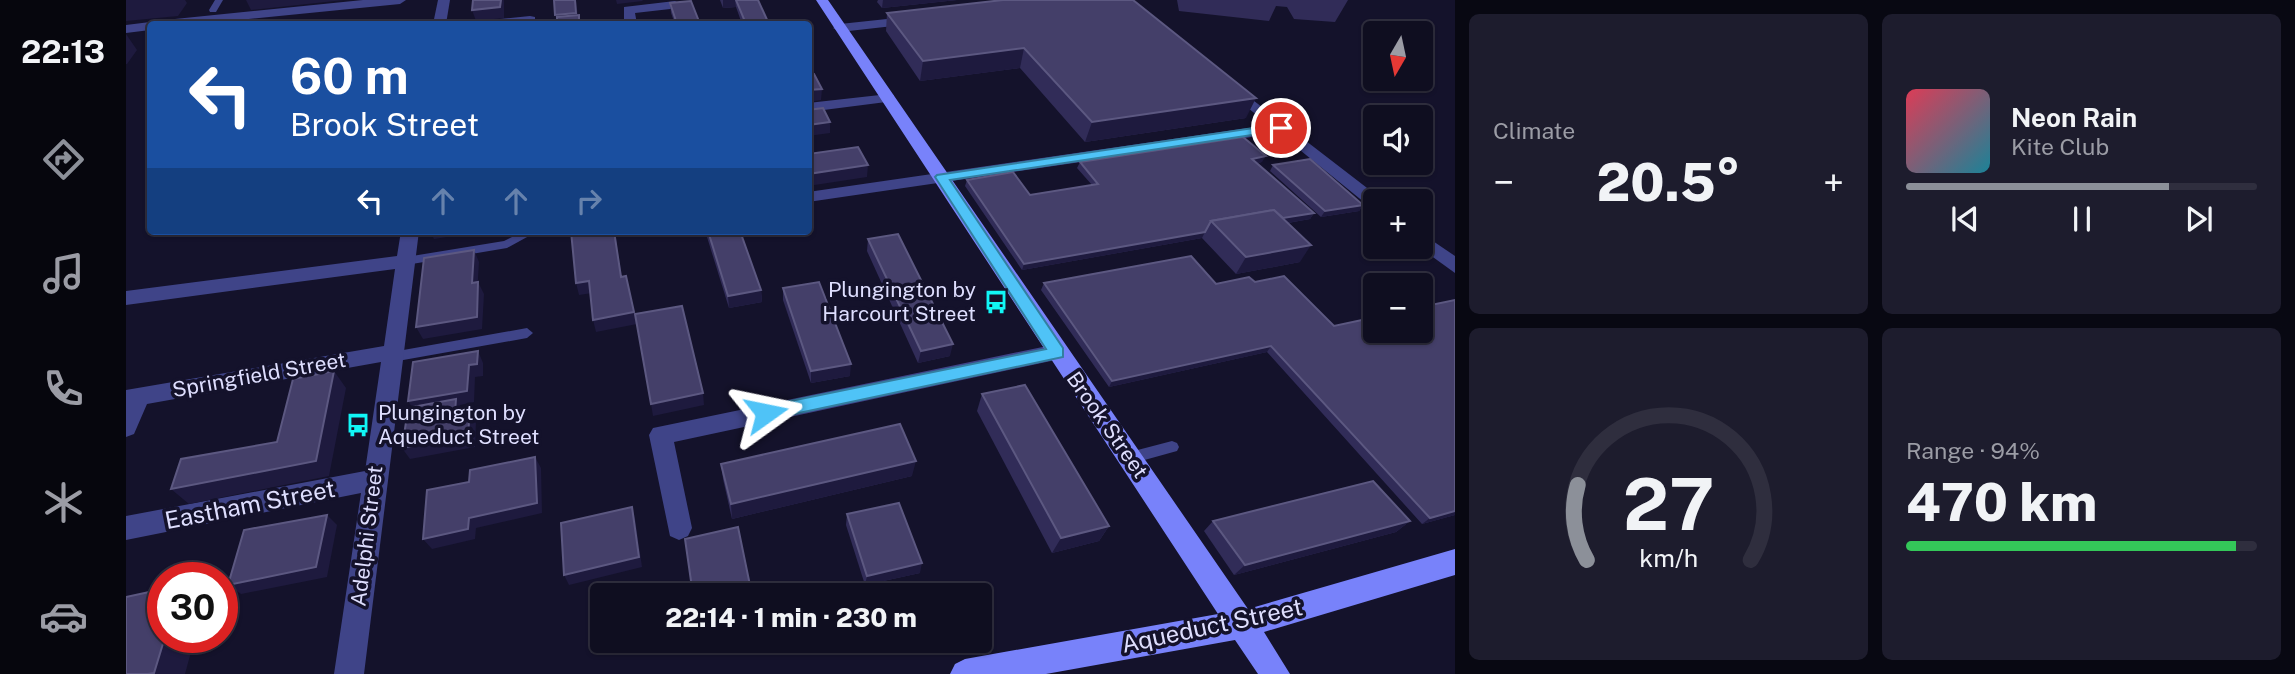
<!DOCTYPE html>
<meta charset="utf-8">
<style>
body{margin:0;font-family:"Public Sans",sans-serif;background:#1d1c2d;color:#f1f3f6;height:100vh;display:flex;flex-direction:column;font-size:26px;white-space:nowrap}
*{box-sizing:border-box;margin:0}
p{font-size:23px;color:#9b9ca5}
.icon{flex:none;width:38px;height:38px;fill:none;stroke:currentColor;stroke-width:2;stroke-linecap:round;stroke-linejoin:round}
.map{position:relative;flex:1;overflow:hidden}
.panel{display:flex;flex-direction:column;gap:14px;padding:14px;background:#080812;width:840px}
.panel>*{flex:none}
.top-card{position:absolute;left:21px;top:21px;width:665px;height:214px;border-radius:7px;box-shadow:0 2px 5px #0004,0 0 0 2px #2f2e3e;background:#1a4fa0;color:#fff;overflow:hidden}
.needle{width:46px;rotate:189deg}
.tools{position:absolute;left:1237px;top:21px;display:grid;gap:14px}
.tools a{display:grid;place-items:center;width:70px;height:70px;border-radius:7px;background:#0f0e20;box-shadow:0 2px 5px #0004,0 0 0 2px #2f2e3e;font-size:35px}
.speed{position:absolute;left:21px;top:562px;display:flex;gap:14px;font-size:35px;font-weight:700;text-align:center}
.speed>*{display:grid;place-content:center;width:91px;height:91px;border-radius:50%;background:#0f0e20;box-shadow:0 2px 5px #0004,0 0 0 2px #2f2e3e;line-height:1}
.speed .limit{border:10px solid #d22;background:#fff;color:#111}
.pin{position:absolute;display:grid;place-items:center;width:60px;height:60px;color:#fff;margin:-30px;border:4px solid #fff;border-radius:50%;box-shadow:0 2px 7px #0007}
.me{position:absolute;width:77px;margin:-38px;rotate:78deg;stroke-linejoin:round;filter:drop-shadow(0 0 5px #0008)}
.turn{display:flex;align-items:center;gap:24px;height:147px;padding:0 28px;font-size:32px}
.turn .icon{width:91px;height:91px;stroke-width:2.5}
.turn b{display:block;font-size:49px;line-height:60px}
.lanes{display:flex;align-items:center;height:66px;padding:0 28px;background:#0003;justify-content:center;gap:35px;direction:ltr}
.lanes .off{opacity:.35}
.big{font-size:52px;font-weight:800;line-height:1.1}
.panel .tile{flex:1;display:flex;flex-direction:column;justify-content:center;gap:10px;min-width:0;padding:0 24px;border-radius:10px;background:#1d1c2d}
.panel .dial{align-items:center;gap:0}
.dial svg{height:182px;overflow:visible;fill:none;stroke:#2f2e3e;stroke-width:7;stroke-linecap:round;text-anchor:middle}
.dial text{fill:#f1f3f6;stroke:none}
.song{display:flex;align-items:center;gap:21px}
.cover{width:84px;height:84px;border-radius:10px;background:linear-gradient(135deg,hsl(350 70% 55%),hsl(190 70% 35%))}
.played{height:7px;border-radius:4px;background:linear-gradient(90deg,#8c9099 75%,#2f2e3e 75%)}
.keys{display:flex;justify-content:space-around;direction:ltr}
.heat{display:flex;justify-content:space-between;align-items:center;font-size:38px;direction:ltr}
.charge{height:10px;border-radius:5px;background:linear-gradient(90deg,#34c759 94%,#2f2e3e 0)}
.panel .tiles{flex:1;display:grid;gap:14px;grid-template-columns:repeat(2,1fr)}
.trip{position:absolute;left:464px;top:583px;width:402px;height:70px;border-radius:7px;background:#0f0e20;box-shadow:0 2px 5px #0004,0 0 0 2px #2f2e3e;font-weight:800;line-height:70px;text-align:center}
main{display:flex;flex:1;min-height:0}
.tab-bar{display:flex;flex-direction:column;width:126px;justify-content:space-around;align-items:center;background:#06060d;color:#9b9ca5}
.tab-bar .icon{width:49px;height:49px}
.tab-bar .on{color:#8c9099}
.tab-bar b{font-size:32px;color:#f1f3f6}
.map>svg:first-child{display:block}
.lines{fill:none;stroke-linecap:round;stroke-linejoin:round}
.lane{fill:#3f4488;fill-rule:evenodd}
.street{fill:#3f4488;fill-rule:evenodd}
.secondary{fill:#7882fa;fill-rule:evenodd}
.wall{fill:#312c58}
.shaded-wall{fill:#1e1a3e}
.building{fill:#443f69;stroke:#5c5881;stroke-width:2}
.route{fill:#4fc3f7;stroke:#337fa1;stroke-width:2}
.labels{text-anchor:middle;stroke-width:7;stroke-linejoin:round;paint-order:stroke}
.poi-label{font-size:21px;fill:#dedefe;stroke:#14122b;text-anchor:end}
.street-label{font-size:21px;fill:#dedefe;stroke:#14122b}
.near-street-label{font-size:24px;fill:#dedefe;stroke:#14122b}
</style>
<main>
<nav class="tab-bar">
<b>22:13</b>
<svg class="icon on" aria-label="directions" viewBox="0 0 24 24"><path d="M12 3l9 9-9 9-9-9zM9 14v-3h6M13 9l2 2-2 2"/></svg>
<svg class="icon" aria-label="music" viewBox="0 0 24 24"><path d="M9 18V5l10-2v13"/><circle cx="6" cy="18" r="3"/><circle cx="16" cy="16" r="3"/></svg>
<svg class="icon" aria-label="phone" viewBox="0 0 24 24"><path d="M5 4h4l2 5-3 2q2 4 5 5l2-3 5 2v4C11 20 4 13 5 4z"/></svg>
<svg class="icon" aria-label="climate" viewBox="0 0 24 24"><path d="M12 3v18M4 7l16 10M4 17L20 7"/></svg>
<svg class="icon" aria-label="car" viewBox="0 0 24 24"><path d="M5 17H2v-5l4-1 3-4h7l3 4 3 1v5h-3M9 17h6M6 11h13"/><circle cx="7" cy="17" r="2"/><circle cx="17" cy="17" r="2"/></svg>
</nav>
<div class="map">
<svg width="1329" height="674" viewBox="0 0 1329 674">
<rect width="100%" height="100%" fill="#14122b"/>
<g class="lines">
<g class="lane">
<polygon points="89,0 97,0 90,12 84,12 83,10"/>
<polygon points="398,231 412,231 381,248 280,265 274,261 280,257 378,241"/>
<polygon points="401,328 407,333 401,338 266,362 262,360 260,357 262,354 266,352"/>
<polygon points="1046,441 1051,443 1053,447 1051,451 1004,464 999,462 997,458 999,454 1004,452"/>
</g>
<g class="street">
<polygon points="237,0 280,0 274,4 72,24 32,24 39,20"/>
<polygon points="312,0 324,0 320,24 307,24"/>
<polygon points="549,1 555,5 553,8 509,13 511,24 498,24 498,7"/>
<polygon points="404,16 409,17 409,23 356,24 363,20"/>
<polygon points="789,16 795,20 794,23 714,32 707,28 714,24"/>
<polygon points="24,22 29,24 24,24 24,30 0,33 0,25"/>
<polygon points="1106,84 1258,201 1250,201 1250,208 1244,207 1153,133 682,202 682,192 1143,125 1101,91 1099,88"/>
<polygon points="763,94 768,95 768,101 682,112 682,103"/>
<polygon points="275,231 293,231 238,674 208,674 235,493 0,540 0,516 239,471 255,362 21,404 8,434 0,437 0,390 258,346 269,269 0,305 0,291 271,256"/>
<polygon points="1295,233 1329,256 1329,273 1293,247"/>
<polygon points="931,344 939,346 942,352 939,358 548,442 566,528 562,536 553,540 544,536 523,435 527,428"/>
</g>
<polygon class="secondary" points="690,0 702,0 1122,609 1329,549 1329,575 1138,632 1164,674 1132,674 1109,640 920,674 824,674 829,664 839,659 1092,614"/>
</g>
<g class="wall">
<polygon points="594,0 632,0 643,24 616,24 610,7 597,8"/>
<polygon points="752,0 831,0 756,8 751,2"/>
<polygon points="877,0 1120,118 959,142 894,68 794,81 760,31 761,13"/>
<polygon points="1051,0 1222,0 1209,22 1168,19 1161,7 1150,6 1143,21 1053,11"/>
<polygon points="544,3 574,24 549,24 545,13"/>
<polygon points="954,162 1136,162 1131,163 1188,213 1184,219 1162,223 1174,262 1110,274 1076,238 896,270 839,186 841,180 904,195 966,185 951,168"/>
<polygon points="1147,165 1237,205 1233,211 1195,217 1144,171"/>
<polygon points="581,231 614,231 635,290 636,302 603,308 581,237"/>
<polygon points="742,239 824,356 792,363 741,251"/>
<polygon points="1129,282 1208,326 1329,515 1296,524 1141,352 983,387 915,290 918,283 1090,284"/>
<polygon points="657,288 724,376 685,383 657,300"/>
<polygon points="856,394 983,526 973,541 926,553 851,411"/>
<polygon points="595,464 786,476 606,519 597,479"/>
<polygon points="721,514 794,573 739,585 720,525"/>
<polygon points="1087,521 1284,521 1270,532 1108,575 1078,531"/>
</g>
<g class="shaded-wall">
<polygon points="0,0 59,0 61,3 52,16 0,21"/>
<polygon points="120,0 218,0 125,10"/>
<polygon points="375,0 378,0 378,18 350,21 346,10"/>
<polygon points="449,0 450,0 453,24 432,24 429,15"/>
<polygon points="490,0 516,0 517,1 491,4"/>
<polygon points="597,0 609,0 610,7 597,8"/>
<polygon points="757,0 831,0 756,8"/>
<polygon points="0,34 11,50 1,64 0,64"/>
<polygon points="898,48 894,68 794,81 797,61"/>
<polygon points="696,89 695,100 682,102 682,90"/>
<polygon points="1130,98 1120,118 959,142 966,122"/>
<polygon points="704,122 704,133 682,136 682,125"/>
<polygon points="1140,156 1136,162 1123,165 1126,159"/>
<polygon points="742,165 741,177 682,186 682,174"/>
<polygon points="1237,205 1233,211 1195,217 1199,211"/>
<polygon points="1188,213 1184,219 1098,234 1093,230"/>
<polygon points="304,231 353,231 353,232 308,239"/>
<polygon points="488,231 489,234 498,289 495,277"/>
<polygon points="1079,232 1076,238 896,270 898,264"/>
<polygon points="1185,245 1174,262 1110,274 1120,257"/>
<polygon points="348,250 353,262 351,295 346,283"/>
<polygon points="500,276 511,324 470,332 467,320"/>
<polygon points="463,281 466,293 453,295 450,283"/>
<polygon points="352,282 358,294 356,329 297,339 290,327"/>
<polygon points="635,290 636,302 603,308 602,296"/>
<polygon points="827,344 824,356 792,363 795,351"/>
<polygon points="1145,346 1141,352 983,387 986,381"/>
<polygon points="352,351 357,363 357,376 349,377 348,402 334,405 332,425 290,413 282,401 343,365"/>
<polygon points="725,364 724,376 685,383 685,371"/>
<polygon points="208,371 220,388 203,476 63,504 45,489 190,461"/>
<polygon points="577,393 578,405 527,416 525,404"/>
<polygon points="344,410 350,421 349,447 284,459 276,448"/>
<polygon points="409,457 415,468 416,513 350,528 349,539 306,549 297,539 343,518"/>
<polygon points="790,461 786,476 606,519 605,504"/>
<polygon points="506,507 509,518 516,567 443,585 438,575"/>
<polygon points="1329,511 1329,515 1296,524 1304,518"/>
<polygon points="201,515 211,525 201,577 115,594 102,585"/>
<polygon points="1284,521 1270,532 1108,575 1119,565"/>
<polygon points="983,526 973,541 926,553 935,538"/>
<polygon points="796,563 794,573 739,585 741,576"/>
<polygon points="39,637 69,637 59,674 22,674"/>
</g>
<g class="building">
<polygon points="347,0 375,0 374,7 346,10"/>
<polygon points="428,0 449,0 450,13 429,15"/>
<polygon points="610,0 632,0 643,24 620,24"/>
<polygon points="877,0 1007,0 1130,98 966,122 898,48 797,61 761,13"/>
<polygon points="565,1 574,24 551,24 544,3"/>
<polygon points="453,15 453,24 431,24 431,17"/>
<polygon points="682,74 688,74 696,89 682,90"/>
<polygon points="697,108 704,122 682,125 682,110"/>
<polygon points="1117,137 1140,156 1126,159 1188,213 1157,218 1148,210 1085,221 1079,232 898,264 841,180 887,172 904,195 972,184 954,162"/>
<polygon points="732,147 742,165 682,174 682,154"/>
<polygon points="1184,159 1237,205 1199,211 1147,165"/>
<polygon points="1148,210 1185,245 1120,257 1085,221"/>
<polygon points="445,231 488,231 495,277 500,276 508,312 467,320 463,281 450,283"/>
<polygon points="582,231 614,231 635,290 602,296"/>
<polygon points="772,234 827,344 795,351 742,239"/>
<polygon points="348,250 346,283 352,282 351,317 290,327 298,258"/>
<polygon points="1065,256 1090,284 1123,277 1129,282 1158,276 1208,326 1250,317 1250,331 1295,331 1295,307 1329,300 1329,511 1304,518 1145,346 986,381 918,283"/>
<polygon points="693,282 725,364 685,371 657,288"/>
<polygon points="556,306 577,393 525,404 509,314"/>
<polygon points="352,351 351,364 343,365 341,391 282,401 287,362"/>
<polygon points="208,371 190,461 45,489 55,459 151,442 167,379"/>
<polygon points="899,385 983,526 935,538 856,394"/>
<polygon points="330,399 329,413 284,421 286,407"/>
<polygon points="344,410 342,435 276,448 280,422"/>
<polygon points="774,424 790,461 605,504 595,464"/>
<polygon points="409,457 411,503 343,518 342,529 297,539 301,490 343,482 344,470"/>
<polygon points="1247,481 1284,521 1119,565 1087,521"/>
<polygon points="773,503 796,563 741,576 721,514"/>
<polygon points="506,507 513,557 438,575 435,523"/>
<polygon points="201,515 190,567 102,585 118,530"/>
<polygon points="612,527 626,595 567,595 559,539"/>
<polygon points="37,589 37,637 39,637 28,673 22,674 0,674 0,597"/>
</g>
<polygon class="route" points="1155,124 1161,128 1159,130 824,180 937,348 937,357 640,420 634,418 632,413 640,406 920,349 809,177 811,175"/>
<defs>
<g id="bus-bare" transform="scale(1.89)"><path d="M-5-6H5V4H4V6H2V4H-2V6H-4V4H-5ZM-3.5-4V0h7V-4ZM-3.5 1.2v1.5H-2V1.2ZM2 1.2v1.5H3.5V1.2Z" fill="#11f6f6" stroke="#14122b" stroke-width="2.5" paint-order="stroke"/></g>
</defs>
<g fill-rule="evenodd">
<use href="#bus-bare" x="870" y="302"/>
<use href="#bus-bare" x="232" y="425"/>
</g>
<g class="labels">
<g class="poi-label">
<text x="850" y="297">Plungington by<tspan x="850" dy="24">Harcourt Street</tspan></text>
<text x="252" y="420" text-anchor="start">Plungington by<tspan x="252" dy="24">Aqueduct Street</tspan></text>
</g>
<g class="street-label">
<text transform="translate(133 375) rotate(-10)" y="7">Springfield Street</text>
<text transform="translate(981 425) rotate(55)" y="7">Brook Street</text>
<text transform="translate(241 536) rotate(-83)" y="7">Adelphi Street</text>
</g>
<g class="near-street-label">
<text transform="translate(124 505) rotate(-11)" y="8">Eastham Street</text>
<text transform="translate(1086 626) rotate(-12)" y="8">Aqueduct Street</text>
</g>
</g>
</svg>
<div class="tools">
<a><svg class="needle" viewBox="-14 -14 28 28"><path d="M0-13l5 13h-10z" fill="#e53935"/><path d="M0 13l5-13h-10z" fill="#9b9ca5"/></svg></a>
<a><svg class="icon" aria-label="sound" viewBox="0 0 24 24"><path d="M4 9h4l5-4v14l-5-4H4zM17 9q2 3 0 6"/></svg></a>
<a>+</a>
<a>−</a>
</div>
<div class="speed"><div class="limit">30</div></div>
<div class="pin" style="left:1155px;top:128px;background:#d93025"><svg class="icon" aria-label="arrive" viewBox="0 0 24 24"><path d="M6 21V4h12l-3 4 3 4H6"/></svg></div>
<svg class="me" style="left:640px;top:413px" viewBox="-20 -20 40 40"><path d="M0-17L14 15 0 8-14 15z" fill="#4fc3f7" stroke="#fff" stroke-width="4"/></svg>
<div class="trip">22:14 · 1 min · 230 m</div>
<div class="top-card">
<div class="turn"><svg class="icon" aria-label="left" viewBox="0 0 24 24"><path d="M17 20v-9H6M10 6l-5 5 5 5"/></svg><div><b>60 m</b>Brook Street</div></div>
<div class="lanes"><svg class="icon" aria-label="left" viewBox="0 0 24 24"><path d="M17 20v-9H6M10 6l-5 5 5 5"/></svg><svg class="icon off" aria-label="ahead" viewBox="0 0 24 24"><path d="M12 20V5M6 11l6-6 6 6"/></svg><svg class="icon off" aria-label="ahead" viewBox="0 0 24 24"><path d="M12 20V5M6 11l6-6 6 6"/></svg><svg class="icon off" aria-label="right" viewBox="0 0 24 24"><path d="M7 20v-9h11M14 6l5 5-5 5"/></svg></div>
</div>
</div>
<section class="panel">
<div class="tiles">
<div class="tile"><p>Climate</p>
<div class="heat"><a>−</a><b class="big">20.5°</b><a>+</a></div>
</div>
<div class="tile">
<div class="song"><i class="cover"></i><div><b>Neon Rain</b><p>Kite Club</p></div></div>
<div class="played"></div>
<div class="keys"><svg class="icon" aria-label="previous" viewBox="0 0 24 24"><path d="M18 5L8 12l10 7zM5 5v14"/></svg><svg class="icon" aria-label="pause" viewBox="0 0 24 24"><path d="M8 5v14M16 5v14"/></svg><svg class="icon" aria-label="next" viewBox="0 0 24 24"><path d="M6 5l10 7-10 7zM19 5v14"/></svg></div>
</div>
<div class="tile dial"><svg viewBox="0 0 100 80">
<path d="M14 69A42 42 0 1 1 86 69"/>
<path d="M14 69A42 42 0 0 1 10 36" stroke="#8c9099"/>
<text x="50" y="56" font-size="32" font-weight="700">27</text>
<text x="50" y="72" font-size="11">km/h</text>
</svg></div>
<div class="tile"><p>Range · 94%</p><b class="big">470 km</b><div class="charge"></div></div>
</div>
</section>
</main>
